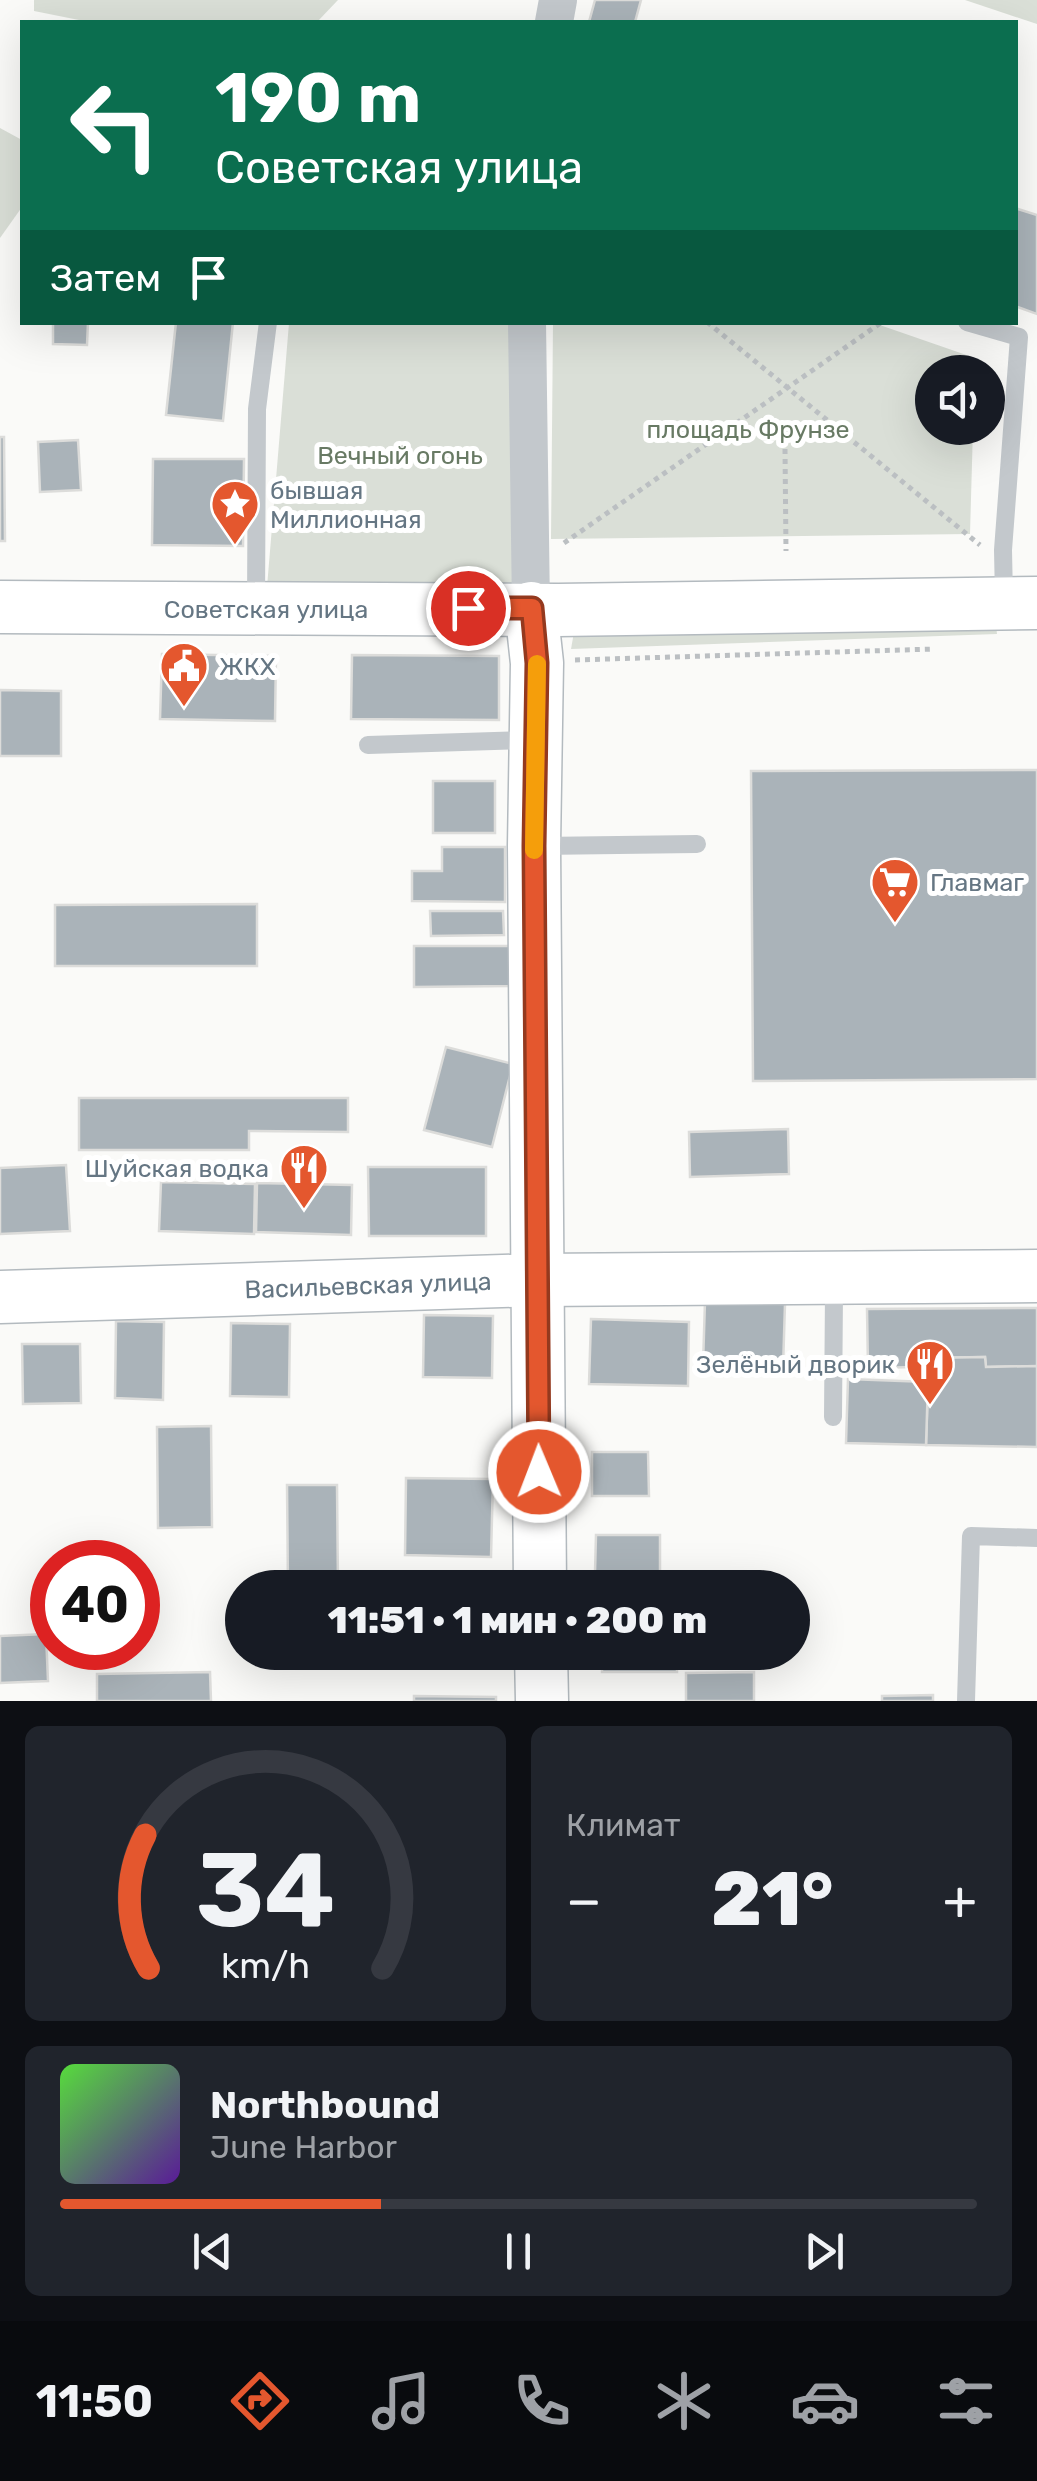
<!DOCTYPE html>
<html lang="ru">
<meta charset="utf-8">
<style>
body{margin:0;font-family:Rubik,sans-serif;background:#20242c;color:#f1f3f6;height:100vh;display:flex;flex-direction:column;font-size:38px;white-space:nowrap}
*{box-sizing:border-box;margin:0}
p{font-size:32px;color:#9ea1a6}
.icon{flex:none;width:55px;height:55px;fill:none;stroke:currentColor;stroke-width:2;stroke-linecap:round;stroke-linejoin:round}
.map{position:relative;height:1701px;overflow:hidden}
.panel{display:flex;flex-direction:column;gap:25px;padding:25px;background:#0d0f14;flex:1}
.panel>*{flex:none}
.guide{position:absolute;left:20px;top:20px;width:998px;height:305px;border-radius:0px;box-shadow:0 10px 40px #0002;background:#0b6e4f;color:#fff;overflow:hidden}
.tools{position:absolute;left:915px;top:355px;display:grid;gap:20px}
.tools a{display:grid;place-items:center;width:90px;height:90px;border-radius:50%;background:#171b24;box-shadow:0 10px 40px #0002;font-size:50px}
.speed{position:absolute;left:30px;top:1540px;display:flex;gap:20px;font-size:50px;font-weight:700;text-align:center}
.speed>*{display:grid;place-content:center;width:130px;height:130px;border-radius:50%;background:#171b24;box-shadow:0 10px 40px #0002;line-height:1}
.speed .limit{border:15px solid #d22;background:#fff;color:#111}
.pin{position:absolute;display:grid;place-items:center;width:85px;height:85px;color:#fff;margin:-42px;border:5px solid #fff;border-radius:50%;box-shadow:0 2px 10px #0007}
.me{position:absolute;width:110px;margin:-55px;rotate:359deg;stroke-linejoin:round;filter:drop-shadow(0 0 8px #0008)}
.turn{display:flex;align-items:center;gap:35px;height:210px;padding:0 30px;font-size:45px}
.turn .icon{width:130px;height:130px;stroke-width:2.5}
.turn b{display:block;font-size:70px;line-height:85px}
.then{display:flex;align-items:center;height:95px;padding:0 30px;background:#0003;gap:20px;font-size:38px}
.big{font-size:75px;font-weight:800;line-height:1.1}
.panel .card{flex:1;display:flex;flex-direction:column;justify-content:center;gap:15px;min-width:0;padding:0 35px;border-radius:15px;background:#20242c}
.panel .dial{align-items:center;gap:0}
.dial svg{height:260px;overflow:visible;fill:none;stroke:#363941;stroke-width:7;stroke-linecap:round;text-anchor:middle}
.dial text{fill:#f1f3f6;stroke:none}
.song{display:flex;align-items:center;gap:30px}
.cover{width:120px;height:120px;border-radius:15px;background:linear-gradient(135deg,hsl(110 70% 55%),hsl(270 70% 35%))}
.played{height:10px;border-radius:5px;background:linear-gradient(90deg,#e4572e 35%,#363941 35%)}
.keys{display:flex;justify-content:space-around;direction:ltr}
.heat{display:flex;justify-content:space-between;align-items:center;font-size:55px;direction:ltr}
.panel .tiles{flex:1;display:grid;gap:25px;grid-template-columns:1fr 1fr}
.card:last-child{grid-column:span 2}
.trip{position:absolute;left:225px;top:1570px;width:585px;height:100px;border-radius:50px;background:#171b24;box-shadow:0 10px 40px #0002;font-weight:800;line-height:100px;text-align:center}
.tab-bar{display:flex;height:160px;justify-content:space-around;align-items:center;background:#090b0e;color:#9ea1a6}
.tab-bar .icon{width:70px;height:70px}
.tab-bar .selected{color:#e4572e}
.tab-bar b{font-size:45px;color:#f1f3f6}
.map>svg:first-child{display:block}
.green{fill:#dadfd7}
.building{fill:#aab3b9;stroke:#dcdcda;stroke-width:2.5}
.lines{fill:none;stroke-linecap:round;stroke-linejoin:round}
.secondary-casing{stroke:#b3babf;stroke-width:55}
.path{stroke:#bbbfc2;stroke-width:5;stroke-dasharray:5 5;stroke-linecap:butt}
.lane{stroke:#c3c8cc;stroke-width:18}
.street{stroke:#c3c8cc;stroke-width:38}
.secondary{stroke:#fff;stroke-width:52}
.route-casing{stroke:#94391e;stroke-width:25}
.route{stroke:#e4572e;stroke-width:18}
.slow{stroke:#f59e0b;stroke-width:18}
.labels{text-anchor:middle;stroke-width:10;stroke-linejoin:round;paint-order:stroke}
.park-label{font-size:25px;fill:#687a64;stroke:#fff}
.poi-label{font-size:25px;fill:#657683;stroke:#fff;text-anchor:start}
.street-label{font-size:25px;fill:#657683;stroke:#fff}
</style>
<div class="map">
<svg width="1037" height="1701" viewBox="0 0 1037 1701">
<rect width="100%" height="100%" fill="#fafaf8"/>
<g class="green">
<polygon points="34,0 338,0 317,22 89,22 34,11"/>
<polygon points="965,0 1037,0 1037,24"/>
<polygon points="0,128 22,140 22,207 0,238"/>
<polygon points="289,323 518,323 526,588 267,587"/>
<polygon points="553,323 874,323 975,358 975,372 932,372 932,428 973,428 970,534 551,539"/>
<polygon points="995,616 997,634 571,649 576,621"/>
</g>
<g class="building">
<polygon points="595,0 641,0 635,22 589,22"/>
<polygon points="1015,208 1037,215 1037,314 1015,306"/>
<polygon points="53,322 88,322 87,345 53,344"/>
<polygon points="176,322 233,322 223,421 166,415"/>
<polygon points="0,437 4,437 5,541 0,541"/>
<polygon points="78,440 81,490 40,492 38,442"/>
<polygon points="153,459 244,459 243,546 152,545"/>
<polygon points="162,654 276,656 275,721 160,719"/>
<polygon points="352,655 499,656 499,720 351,719"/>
<polygon points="0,690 61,691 61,756 0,756"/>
<polygon points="1037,770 1037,1079 753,1081 751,771"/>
<rect x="433" y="781" width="62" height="52"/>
<polygon points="442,847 505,847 505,902 412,901 412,871 442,871"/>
<polygon points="257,904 257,966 55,966 55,905"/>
<polygon points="430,911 503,911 504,935 431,936"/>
<polygon points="414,946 511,946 511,986 414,987"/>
<polygon points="446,1047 513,1064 492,1147 424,1130"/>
<polygon points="79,1098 348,1098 348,1132 249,1131 249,1150 79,1150"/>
<polygon points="788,1129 789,1174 690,1177 689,1132"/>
<polygon points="66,1165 70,1231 0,1234 0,1168"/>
<polygon points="368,1167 486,1167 486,1236 369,1236"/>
<polygon points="161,1182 255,1184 254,1234 159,1231"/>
<polygon points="257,1183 352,1185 351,1235 256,1232"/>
<polygon points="705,1301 785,1304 783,1368 703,1365"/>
<polygon points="1037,1308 1037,1366 986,1367 985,1357 916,1358 916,1367 868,1368 867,1309"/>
<polygon points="424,1315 493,1316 492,1378 423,1377"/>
<polygon points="591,1319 689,1322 688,1386 589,1384"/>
<polygon points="116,1321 164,1322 163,1400 115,1398"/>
<polygon points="231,1323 290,1324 289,1397 230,1396"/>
<polygon points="22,1344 80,1344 81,1403 23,1404"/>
<polygon points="985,1357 986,1367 1037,1366 1037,1447 926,1445 929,1358"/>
<polygon points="848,1379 928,1382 926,1445 846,1443"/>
<polygon points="211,1426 212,1527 158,1528 157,1427"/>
<polygon points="592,1452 648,1452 649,1496 592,1496"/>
<polygon points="406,1478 493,1479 491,1557 405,1555"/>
<polygon points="287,1485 337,1485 338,1587 288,1588"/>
<polygon points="596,1535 660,1535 660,1574 595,1573"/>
<polygon points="369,1578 496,1581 496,1588 368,1588"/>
<polygon points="46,1634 48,1681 0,1683 0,1636"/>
<rect x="602" y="1652" width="75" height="20"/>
<polygon points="210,1672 211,1701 97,1701 97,1674"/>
<polygon points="754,1672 754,1701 686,1701 686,1673"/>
<polygon points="933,1695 933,1701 882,1701 882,1696"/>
<polygon points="414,1696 496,1697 496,1701 414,1701"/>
</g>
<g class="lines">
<g class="secondary-casing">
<g id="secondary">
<polyline points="0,607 558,610 1037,603"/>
<polyline points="531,608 537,663 534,846 540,1588"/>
<polyline points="0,1297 537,1280 1037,1276"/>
<polyline points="541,1652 542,1701"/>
</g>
</g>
<g class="path">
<polyline points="707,322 980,545"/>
<polyline points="785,449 786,551"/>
<polyline points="564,543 882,322"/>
<polyline points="575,660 934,649"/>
</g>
<g class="lane">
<polyline points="967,322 1019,337 1003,550 1004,598"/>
<polyline points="256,606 257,409 268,322"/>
<polyline points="368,745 530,740"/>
<polyline points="539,846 697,844"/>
<polyline points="833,1417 834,1292"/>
<polyline points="966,1701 971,1536 1037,1538"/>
</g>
<g class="street">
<polyline points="554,22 558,0"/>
<polyline points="527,322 531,608"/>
</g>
<use href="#secondary" class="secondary"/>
</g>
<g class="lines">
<g class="route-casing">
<polyline id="route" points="468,608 532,608 537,663 534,846 539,1472"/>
</g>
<use href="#route" class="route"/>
<polyline class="slow" points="534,850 537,664"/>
</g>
<defs>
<g id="sight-pin" transform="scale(2.5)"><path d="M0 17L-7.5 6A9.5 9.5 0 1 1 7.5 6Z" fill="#e4572e" stroke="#fff"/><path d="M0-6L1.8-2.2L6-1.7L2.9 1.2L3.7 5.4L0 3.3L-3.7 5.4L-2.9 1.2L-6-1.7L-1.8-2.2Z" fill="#fff"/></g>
<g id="civic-pin" transform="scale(2.5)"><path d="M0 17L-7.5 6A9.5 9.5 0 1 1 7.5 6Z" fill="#e4572e" stroke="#fff"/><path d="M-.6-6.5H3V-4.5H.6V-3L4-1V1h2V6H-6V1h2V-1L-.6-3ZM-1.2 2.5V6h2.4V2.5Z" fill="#fff"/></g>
<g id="supermarket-pin" transform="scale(2.5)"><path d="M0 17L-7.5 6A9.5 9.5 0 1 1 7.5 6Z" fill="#e4572e" stroke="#fff"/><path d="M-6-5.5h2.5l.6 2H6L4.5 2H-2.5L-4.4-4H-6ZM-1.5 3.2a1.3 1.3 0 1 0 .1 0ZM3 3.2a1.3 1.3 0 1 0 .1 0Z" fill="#fff"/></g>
<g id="restaurant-pin" transform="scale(2.5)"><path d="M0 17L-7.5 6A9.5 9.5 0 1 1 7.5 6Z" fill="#e4572e" stroke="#fff"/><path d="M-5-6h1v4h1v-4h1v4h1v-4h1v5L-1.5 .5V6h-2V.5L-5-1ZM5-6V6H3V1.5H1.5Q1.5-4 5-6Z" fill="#fff"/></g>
</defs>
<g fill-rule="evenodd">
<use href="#sight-pin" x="235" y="504"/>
<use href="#civic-pin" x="184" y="666"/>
<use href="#supermarket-pin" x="895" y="882"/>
<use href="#restaurant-pin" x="304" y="1168"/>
<use href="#restaurant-pin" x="930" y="1364"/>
</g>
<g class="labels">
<g class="park-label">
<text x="748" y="438">площадь Фрунзе</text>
<text x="400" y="464">Вечный огонь</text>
</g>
<g class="poi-label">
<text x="270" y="499">бывшая<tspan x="270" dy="29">Миллионная</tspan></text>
<text x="219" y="675">ЖКХ</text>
<text x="930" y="891">Главмаг</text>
<text x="269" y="1177" text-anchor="end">Шуйская водка</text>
<text x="895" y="1373" text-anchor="end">Зелёный дворик</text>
</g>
<g class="street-label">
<text x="266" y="618">Советская улица</text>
<text transform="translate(368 1285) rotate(-2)" y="9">Васильевская улица</text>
</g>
</g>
</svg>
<div class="tools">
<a><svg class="icon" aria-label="sound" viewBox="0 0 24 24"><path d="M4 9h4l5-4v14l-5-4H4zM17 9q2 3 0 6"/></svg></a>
</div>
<div class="speed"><div class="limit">40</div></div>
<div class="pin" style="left:468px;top:608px;background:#d93025"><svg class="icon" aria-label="arrive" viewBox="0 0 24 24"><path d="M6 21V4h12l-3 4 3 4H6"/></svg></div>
<svg class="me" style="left:539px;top:1472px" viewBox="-20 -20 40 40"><circle r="17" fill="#e4572e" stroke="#fff" stroke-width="3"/><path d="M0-11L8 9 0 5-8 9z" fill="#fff"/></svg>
<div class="trip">11:51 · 1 мин · 200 m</div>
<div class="guide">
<div class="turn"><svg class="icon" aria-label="left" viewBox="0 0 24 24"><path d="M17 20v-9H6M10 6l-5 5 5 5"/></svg><div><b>190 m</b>Советская улица</div></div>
<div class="then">Затем<svg class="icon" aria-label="arrive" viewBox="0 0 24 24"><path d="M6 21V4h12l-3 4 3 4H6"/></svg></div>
</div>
</div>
<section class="panel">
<div class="tiles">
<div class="card dial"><svg viewBox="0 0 100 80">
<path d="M14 69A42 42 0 1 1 86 69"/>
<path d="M14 69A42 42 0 0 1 13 28" stroke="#e4572e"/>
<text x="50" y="56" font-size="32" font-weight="700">34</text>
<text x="50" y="72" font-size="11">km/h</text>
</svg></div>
<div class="card"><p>Климат</p>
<div class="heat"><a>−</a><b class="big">21°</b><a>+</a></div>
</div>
<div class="card">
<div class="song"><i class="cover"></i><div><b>Northbound</b><p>June Harbor</p></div></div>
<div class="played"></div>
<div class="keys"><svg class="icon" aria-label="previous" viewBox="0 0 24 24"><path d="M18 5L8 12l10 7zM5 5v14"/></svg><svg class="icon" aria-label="pause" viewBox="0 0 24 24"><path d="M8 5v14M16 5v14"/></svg><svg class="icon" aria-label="next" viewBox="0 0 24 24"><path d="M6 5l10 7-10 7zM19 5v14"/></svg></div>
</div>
</div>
</section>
<nav class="tab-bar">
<b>11:50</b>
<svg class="icon selected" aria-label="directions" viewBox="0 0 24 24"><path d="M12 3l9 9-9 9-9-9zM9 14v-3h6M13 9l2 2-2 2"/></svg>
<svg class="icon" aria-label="music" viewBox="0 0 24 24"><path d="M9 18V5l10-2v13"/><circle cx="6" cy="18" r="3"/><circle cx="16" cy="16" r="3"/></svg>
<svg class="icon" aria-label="phone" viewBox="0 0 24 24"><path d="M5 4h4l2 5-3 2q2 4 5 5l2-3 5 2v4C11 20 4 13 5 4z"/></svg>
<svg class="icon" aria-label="climate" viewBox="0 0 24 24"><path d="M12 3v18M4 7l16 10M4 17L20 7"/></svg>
<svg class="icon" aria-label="car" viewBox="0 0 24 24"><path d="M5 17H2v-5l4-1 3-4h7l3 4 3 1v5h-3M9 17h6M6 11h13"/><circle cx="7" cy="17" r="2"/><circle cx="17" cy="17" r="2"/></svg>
<svg class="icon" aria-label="filters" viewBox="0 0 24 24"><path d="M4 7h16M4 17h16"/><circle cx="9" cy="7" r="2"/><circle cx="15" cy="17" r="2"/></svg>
</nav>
